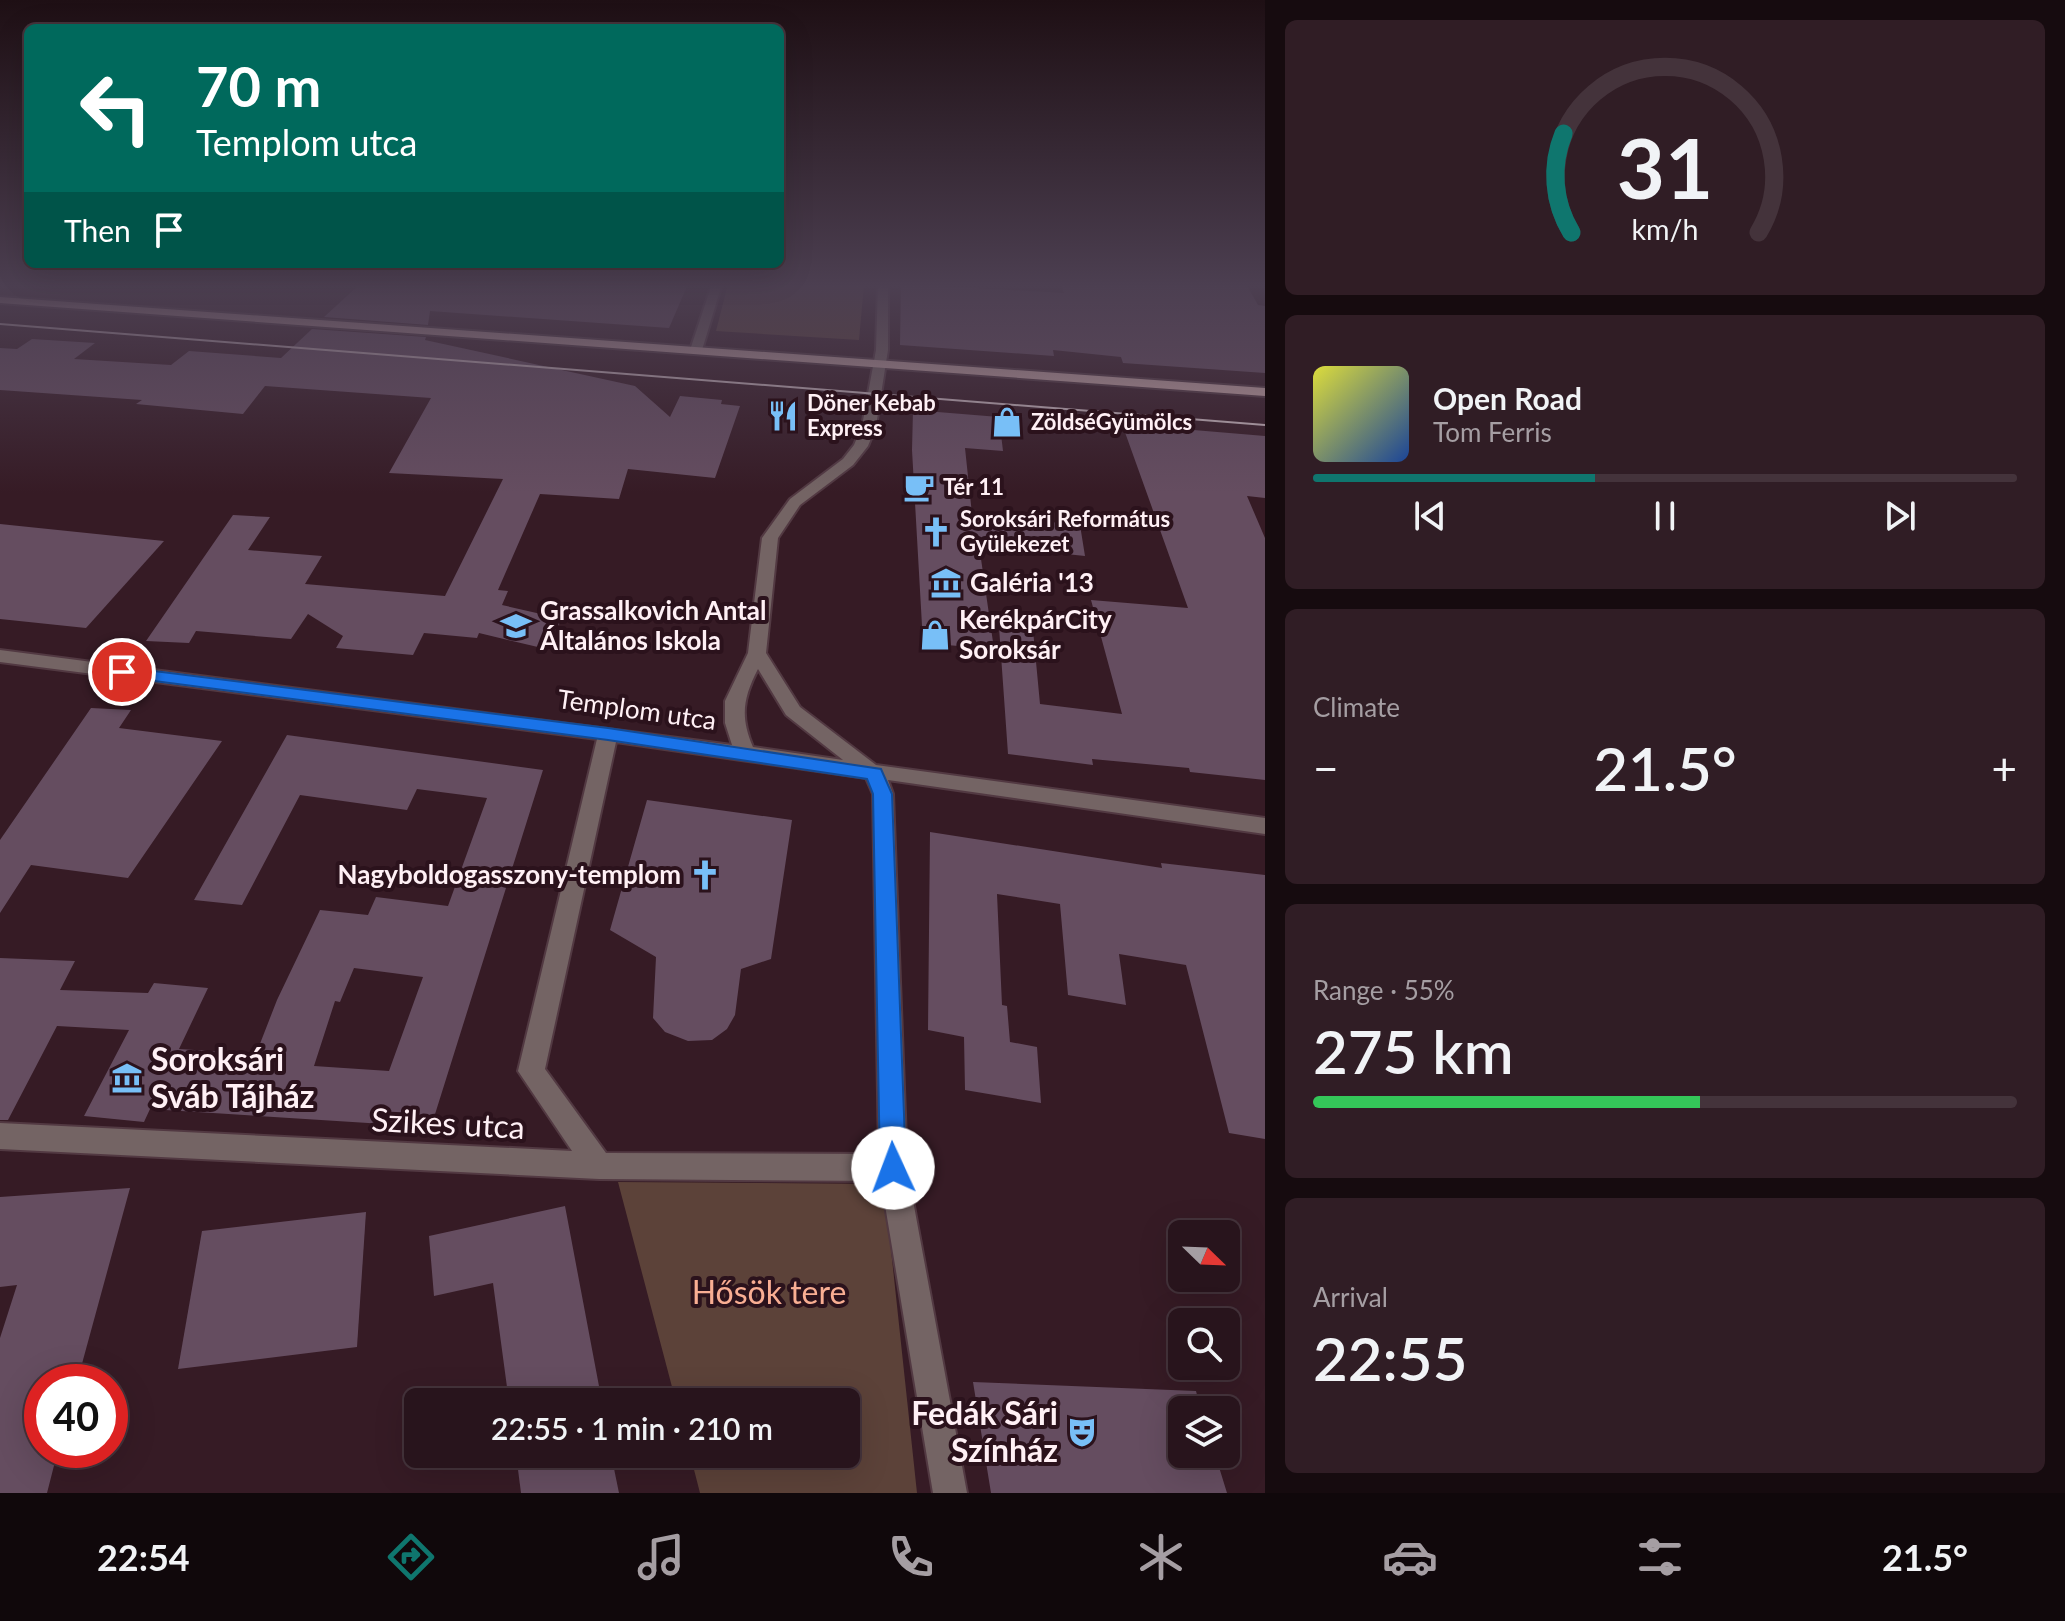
<!DOCTYPE html>
<meta charset="utf-8">
<style>
body{margin:0;font-family:Lato,sans-serif;background:#301d25;color:#f1f3f6;height:100vh;display:flex;flex-direction:column;font-size:30px;white-space:nowrap}
*{box-sizing:border-box;margin:0}
p{font-size:26px;color:#a59ea3}
.icon{flex:none;width:44px;height:44px;fill:none;stroke:currentColor;stroke-width:2;stroke-linecap:round;stroke-linejoin:round}
.map{position:relative;flex:1;overflow:hidden}
.panel{display:flex;flex-direction:column;gap:20px;padding:20px;background:#160b0f;width:800px}
.panel>*{flex:none}
.hud{position:absolute;left:24px;top:24px;width:760px;height:244px;border-radius:12px;box-shadow:0 8px 32px #0002,0 0 0 2px #44333b;background:#00695c;color:#fff;overflow:hidden}
.needle{width:52px;rotate:113deg}
.controls{position:absolute;left:1168px;top:1220px;display:grid;gap:16px}
.controls a{display:grid;place-items:center;width:72px;height:72px;border-radius:12px;background:#28141c;box-shadow:0 8px 32px #0002,0 0 0 2px #44333b;font-size:40px}
.speed{position:absolute;left:24px;top:1364px;display:flex;gap:16px;font-size:40px;font-weight:700;text-align:center}
.speed>*{display:grid;place-content:center;width:104px;height:104px;border-radius:50%;background:#28141c;box-shadow:0 8px 32px #0002,0 0 0 2px #44333b;line-height:1}
.speed .limit{border:12px solid #d22;background:#fff;color:#111}
.pin{position:absolute;display:grid;place-items:center;width:68px;height:68px;color:#fff;margin:-34px;border:4px solid #fff;border-radius:50%;box-shadow:0 2px 8px #0007}
.me{position:absolute;width:88px;margin:-44px;rotate:358deg;stroke-linejoin:round;filter:drop-shadow(0 0 6px #0008)}
.turn{display:flex;align-items:center;gap:28px;height:168px;padding:0 40px;font-size:36px}
.turn .icon{width:104px;height:104px;stroke-width:2.5}
.turn b{display:block;font-size:56px;line-height:68px}
.then{display:flex;align-items:center;height:76px;padding:0 40px;background:#0003;gap:16px;font-size:30px}
.big{font-size:60px;font-weight:600;line-height:1.1}
.panel .widget{flex:1;display:flex;flex-direction:column;justify-content:center;gap:12px;min-width:0;padding:0 28px;border-radius:12px;background:#301d25}
.panel .dial{align-items:center;gap:0}
.dial svg{height:208px;overflow:visible;fill:none;stroke:#44333b;stroke-width:7;stroke-linecap:round;text-anchor:middle}
.dial text{fill:#f1f3f6;stroke:none}
.song{display:flex;align-items:center;gap:24px}
.cover{width:96px;height:96px;border-radius:12px;background:linear-gradient(135deg,hsl(60 70% 55%),hsl(220 70% 35%))}
.played{height:8px;border-radius:4px;background:linear-gradient(90deg,#0f766e 40%,#44333b 40%)}
.keys{display:flex;justify-content:space-around;direction:ltr}
.heat{display:flex;justify-content:space-between;align-items:center;font-size:44px;direction:ltr}
.charge{height:12px;border-radius:6px;background:linear-gradient(90deg,#34c759 55%,#44333b 0)}
.trip{position:absolute;left:404px;top:1388px;width:456px;height:80px;border-radius:12px;background:#28141c;box-shadow:0 8px 32px #0002,0 0 0 2px #44333b;font-weight:600;line-height:80px;text-align:center}
.tab-bar{display:flex;height:128px;justify-content:space-around;align-items:center;background:#10080b;color:#a59ea3}
.tab-bar .icon{width:56px;height:56px}
.tab-bar .active{color:#0f766e}
.tab-bar b{font-size:36px;color:#f1f3f6}
main{display:flex;flex:1;min-height:0}
.map>svg:first-child{display:block}
.green{fill:#5c4239}
.building{fill:#654d60;fill-rule:evenodd}
.lines{fill:none;stroke-linecap:round;stroke-linejoin:round}
.minor-casing{stroke:#523942;stroke-width:4}
.major-casing{stroke:#523942;stroke-width:4}
.minor{fill:#746464;fill-rule:evenodd}
.major{fill:#c4a4a4;fill-rule:evenodd}
.tram{stroke:#c8b6bc;stroke-width:2}
.route{fill:#1a73e8;stroke:#114b97;stroke-width:2}
.labels{text-anchor:middle;stroke-width:8;stroke-linejoin:round;paint-order:stroke}
.far-poi-label{font-size:22px;font-weight:bold;fill:#fff0f5;stroke:#2b121c;text-anchor:start}
.poi-label{font-size:26px;font-weight:bold;fill:#fff0f5;stroke:#2b121c;text-anchor:start}
.street-label{font-size:26px;fill:#fff0f5;stroke:#2b121c}
.near-poi-label{font-size:32px;font-weight:bold;fill:#fff0f5;stroke:#2b121c;text-anchor:start}
.near-street-label{font-size:32px;fill:#fff0f5;stroke:#2b121c}
.near-park-label{font-size:32px;fill:#f9ae93;stroke:#2b121c}
</style>
<main>
<div class="map">
<svg width="1265" height="1493" viewBox="0 0 1265 1493">
<rect width="100%" height="100%" fill="#361b25"/>
<g class="green">
<polygon points="728,284 864,284 859,340 716,331"/>
<polygon points="618,1182 884,1184 917,1493 700,1493 690,1454 846,1454 846,1402 676,1402"/>
</g>
<g class="building">
<polygon points="360,284 688,284 669,328 430,311 428,325 324,317"/>
<polygon points="901,284 1064,293 1061,284 1246,284 1258,305 1265,306 1265,373 1123,363 1121,357 1053,350 1054,356 900,345"/>
<polygon points="312,329 426,337 425,340 635,386 670,417 680,396 722,400 721,404 740,406 715,478 628,469 619,499 540,494 498,590 508,591 502,605 563,619 542,648 479,633 477,638 424,633 413,655 336,648 343,636 308,614 291,639 196,631 189,643 146,641 233,515 270,517 248,550 322,556 305,584 445,596 503,479 389,473 431,398 265,386 243,414 136,404 142,400 0,390 0,348 17,349 32,339 95,343 74,359 171,365 189,351 281,358"/>
<polygon points="913,410 999,417 1003,451 965,448 972,514 1080,525 1085,556 979,545 994,649 923,643 912,450"/>
<polygon points="1122,424 1265,436 1265,498 1247,496 1265,538 1265,780 1190,772 1189,768 1092,759 1093,765 1008,754 999,627 1033,630 1040,704 1122,714 1091,600 1188,608"/>
<polygon points="0,524 164,541 86,628 0,619"/>
<polygon points="91,708 131,710 119,728 222,741 128,878 31,865 0,913 0,840"/>
<path d="M287,735L543,770L431,1127L150,1109L144,1122L84,1116L129,1030L57,1026L8,1120H0V958L75,961L60,990L148,993L154,983L208,988L179,1049L256,1054L277,1000L320,910L368,915L376,897L448,906L487,798L417,789L407,810L300,795L242,905L194,900ZM354,968L423,977L389,1071L314,1066L335,1001L340,1002Z"/>
<polygon points="647,800 792,820 771,959 741,969 735,1015 727,1029 712,1040 688,1041 665,1032 653,1018 656,957 610,930"/>
<polygon points="930,832 1162,868 1161,863 1265,875 1265,1139 1229,1133 1186,965 1119,954 1126,1005 1068,995 1060,904 997,894 1002,1005 1007,1006 1010,1042 1037,1047 1041,1103 965,1090 964,1037 928,1030"/>
<polygon points="130,1188 77,1382 42,1382 42,1450 58,1450 47,1493 0,1493 0,1338 17,1285 0,1287 0,1197"/>
<polygon points="565,1206 602,1402 509,1402 493,1283 434,1296 429,1236"/>
<polygon points="366,1212 357,1347 178,1369 202,1231"/>
<polygon points="973,1382 1196,1391 1201,1410 1182,1410 1182,1454 1215,1454 1227,1493 991,1493"/>
<polygon points="516,1454 611,1454 619,1493 521,1493"/>
</g>
<g class="lines">
<g class="minor-casing">
<g id="minor">
<polygon points="712,284 722,284 702,350 692,353 690,350"/>
<path d="M878,284H888V350L876,426L868,446L853,465L800,505L778,538L766,653L800,707L876,765L1265,818V834L888,780L893,794L907,1168L967,1493H933L881,1181L599,1179L0,1149V1123L572,1151L518,1071L597,739L0,662V650L732,745L725,723V701L748,653L762,538L790,499L843,459L854,445L862,426L876,350ZM758,669L786,715L843,760L753,747C740,717 743,698 758,669ZM616,742L866,778L873,794L879,1154L606,1153L545,1069Z"/>
</g>
</g>
<g class="major-casing">
<polygon id="major" points="0,297 1265,388 1265,396 0,303"/>
</g>
<use href="#minor" class="minor"/>
<use href="#major" class="major"/>
<polyline class="tram" points="0,324 1265,425"/>
</g>
<linearGradient id="sky" x2="0" y2="1"><stop stop-color="#1e0f14"/><stop offset="0.58" stop-color="#4c3f51"/><stop offset="1" stop-color="#4c3f51" stop-opacity="0"/></linearGradient>
<rect width="1265" height="493" fill="url(#sky)"/>
<polygon class="route" points="122,667 608,728 881,769 892,794 906,1168 903,1176 893,1180 884,1176 880,1168 873,794 867,779 608,740 116,676 113,672"/>
<defs>
<g id="restaurant-bare" transform="scale(2.4)"><path d="M-5-6h1v4h1v-4h1v4h1v-4h1v5L-1.5 .5V6h-2V.5L-5-1ZM5-6V6H3V1.5H1.5Q1.5-4 5-6Z" fill="#78bff7" stroke="#2b121c" stroke-width="2.5" paint-order="stroke"/></g>
<g id="shop-bare" transform="scale(2.4)"><path d="M-5-2.5h2.3a2.7 3.5 0 0 1 5.4 0H5L5.5 6h-11ZM-1.5-2.5h3a1.5 2.3 0 0 0-3 0Z" fill="#78bff7" stroke="#2b121c" stroke-width="2.5" paint-order="stroke"/></g>
<g id="cafe-bare" transform="scale(2.4)"><path d="M-5.5-4.5H6V0H3Q3 3.5 0 3.5H-2.5Q-5.5 3.5-5.5 0ZM3-3.2v2h1.7v-2ZM-6 4.5H4V6H-6Z" fill="#78bff7" stroke="#2b121c" stroke-width="2.5" paint-order="stroke"/></g>
<g id="church-bare" transform="scale(2.4)"><path d="M-1.2-6h2.4v3.5h3.3v2.4h-3.3V6h-2.4V-.1h-3.3v-2.4h3.3Z" fill="#78bff7" stroke="#2b121c" stroke-width="2.5" paint-order="stroke"/></g>
<g id="museum-bare" transform="scale(2.4)"><path d="M0-6L6-3V-2H-6V-3ZM-5-1h2V3h-2ZM-1-1h2V3h-2ZM3-1h2V3H3ZM-6 4H6V6H-6Z" fill="#78bff7" stroke="#2b121c" stroke-width="2.5" paint-order="stroke"/></g>
<g id="school-bare" transform="scale(2.4)"><path d="M0-5L7-2L0 1L-7-2ZM-4 1L0 2.5L4 1V4Q0 6-4 4Z" fill="#78bff7" stroke="#2b121c" stroke-width="2.5" paint-order="stroke"/></g>
<g id="theatre-bare" transform="scale(2.4)"><path d="M-5-5.5Q0-4 5-5.5V0Q5 5 0 6Q-5 5-5 0ZM-3.3-2.5H-1v1.5H-3.3ZM1-2.5H3.3v1.5H1ZM-2.8 1Q0 5.5 2.8 1Z" fill="#78bff7" stroke="#2b121c" stroke-width="2.5" paint-order="stroke"/></g>
</defs>
<g fill-rule="evenodd">
<use href="#restaurant-bare" x="783" y="416"/>
<use href="#shop-bare" x="1007" y="422"/>
<use href="#cafe-bare" x="919" y="487"/>
<use href="#church-bare" x="936" y="532"/>
<use href="#museum-bare" x="946" y="583"/>
<use href="#school-bare" x="516" y="626"/>
<use href="#shop-bare" x="935" y="635"/>
<use href="#church-bare" x="705" y="875"/>
<use href="#museum-bare" x="127" y="1078"/>
<use href="#theatre-bare" x="1082" y="1432"/>
</g>
<g class="labels">
<g class="far-poi-label">
<text x="807" y="411">Döner Kebab<tspan x="807" dy="25">Express</tspan></text>
<text x="1031" y="430">ZöldséGyümölcs</text>
<text x="943" y="495">Tér 11</text>
<text x="960" y="527">Soroksári Református<tspan x="960" dy="25">Gyülekezet</tspan></text>
</g>
<g class="poi-label">
<text x="970" y="592">Galéria '13</text>
<text x="540" y="620">Grassalkovich Antal<tspan x="540" dy="30">Általános Iskola</tspan></text>
<text x="959" y="629">KerékpárCity<tspan x="959" dy="30">Soroksár</tspan></text>
<text x="681" y="884" text-anchor="end">Nagyboldogasszony-templom</text>
</g>
<g class="street-label">
<text transform="translate(637 710) rotate(8)" y="9">Templom utca</text>
</g>
<g class="near-poi-label">
<text x="151" y="1071">Soroksári<tspan x="151" dy="37">Sváb Tájház</tspan></text>
<text x="1058" y="1425" text-anchor="end">Fedák Sári<tspan x="1058" dy="37">Színház</tspan></text>
</g>
<g class="near-street-label">
<text transform="translate(448 1124) rotate(3)" y="11">Szikes utca</text>
</g>
<g class="near-park-label">
<text x="769" y="1304">Hősök tere</text>
</g>
</g>
</svg>
<div class="controls">
<a><svg class="needle" viewBox="-14 -14 28 28"><path d="M0-13l5 13h-10z" fill="#e53935"/><path d="M0 13l5-13h-10z" fill="#a59ea3"/></svg></a>
<a><svg class="icon" aria-label="search" viewBox="0 0 24 24"><circle cx="10" cy="10" r="6"/><path d="M15 15l6 6"/></svg></a>
<a><svg class="icon" aria-label="layers" viewBox="0 0 24 24"><path d="M12 4l9 5-9 5-9-5zM3 14l9 5 9-5"/></svg></a>
</div>
<div class="speed"><div class="limit">40</div></div>
<div class="pin" style="left:122px;top:672px;background:#d93025"><svg class="icon" aria-label="arrive" viewBox="0 0 24 24"><path d="M6 21V4h12l-3 4 3 4H6"/></svg></div>
<svg class="me" style="left:893px;top:1168px" viewBox="-20 -20 40 40"><circle r="19" fill="#fff"/><path d="M0-13L10 11 0 6-10 11z" fill="#1a73e8"/></svg>
<div class="trip">22:55 · 1 min · 210 m</div>
<div class="hud">
<div class="turn"><svg class="icon" aria-label="left" viewBox="0 0 24 24"><path d="M17 20v-9H6M10 6l-5 5 5 5"/></svg><div><b>70 m</b>Templom utca</div></div>
<div class="then">Then<svg class="icon" aria-label="arrive" viewBox="0 0 24 24"><path d="M6 21V4h12l-3 4 3 4H6"/></svg></div>
</div>
</div>
<section class="panel">
<div class="widget dial"><svg viewBox="0 0 100 80">
<path d="M14 69A42 42 0 1 1 86 69"/>
<path d="M14 69A42 42 0 0 1 11 31" stroke="#0f766e"/>
<text x="50" y="56" font-size="32" font-weight="700">31</text>
<text x="50" y="72" font-size="11">km/h</text>
</svg></div>
<div class="widget">
<div class="song"><i class="cover"></i><div><b>Open Road</b><p>Tom Ferris</p></div></div>
<div class="played"></div>
<div class="keys"><svg class="icon" aria-label="previous" viewBox="0 0 24 24"><path d="M18 5L8 12l10 7zM5 5v14"/></svg><svg class="icon" aria-label="pause" viewBox="0 0 24 24"><path d="M8 5v14M16 5v14"/></svg><svg class="icon" aria-label="next" viewBox="0 0 24 24"><path d="M6 5l10 7-10 7zM19 5v14"/></svg></div>
</div>
<div class="widget"><p>Climate</p>
<div class="heat"><a>−</a><b class="big">21.5°</b><a>+</a></div>
</div>
<div class="widget"><p>Range · 55%</p><b class="big">275 km</b><div class="charge"></div></div>
<div class="widget"><p>Arrival</p><b class="big">22:55</b></div>
</section>
</main>
<nav class="tab-bar">
<b>22:54</b>
<svg class="icon active" aria-label="directions" viewBox="0 0 24 24"><path d="M12 3l9 9-9 9-9-9zM9 14v-3h6M13 9l2 2-2 2"/></svg>
<svg class="icon" aria-label="music" viewBox="0 0 24 24"><path d="M9 18V5l10-2v13"/><circle cx="6" cy="18" r="3"/><circle cx="16" cy="16" r="3"/></svg>
<svg class="icon" aria-label="phone" viewBox="0 0 24 24"><path d="M5 4h4l2 5-3 2q2 4 5 5l2-3 5 2v4C11 20 4 13 5 4z"/></svg>
<svg class="icon" aria-label="climate" viewBox="0 0 24 24"><path d="M12 3v18M4 7l16 10M4 17L20 7"/></svg>
<svg class="icon" aria-label="car" viewBox="0 0 24 24"><path d="M5 17H2v-5l4-1 3-4h7l3 4 3 1v5h-3M9 17h6M6 11h13"/><circle cx="7" cy="17" r="2"/><circle cx="17" cy="17" r="2"/></svg>
<svg class="icon" aria-label="filters" viewBox="0 0 24 24"><path d="M4 7h16M4 17h16"/><circle cx="9" cy="7" r="2"/><circle cx="15" cy="17" r="2"/></svg>
<b>21.5°</b>
</nav>
